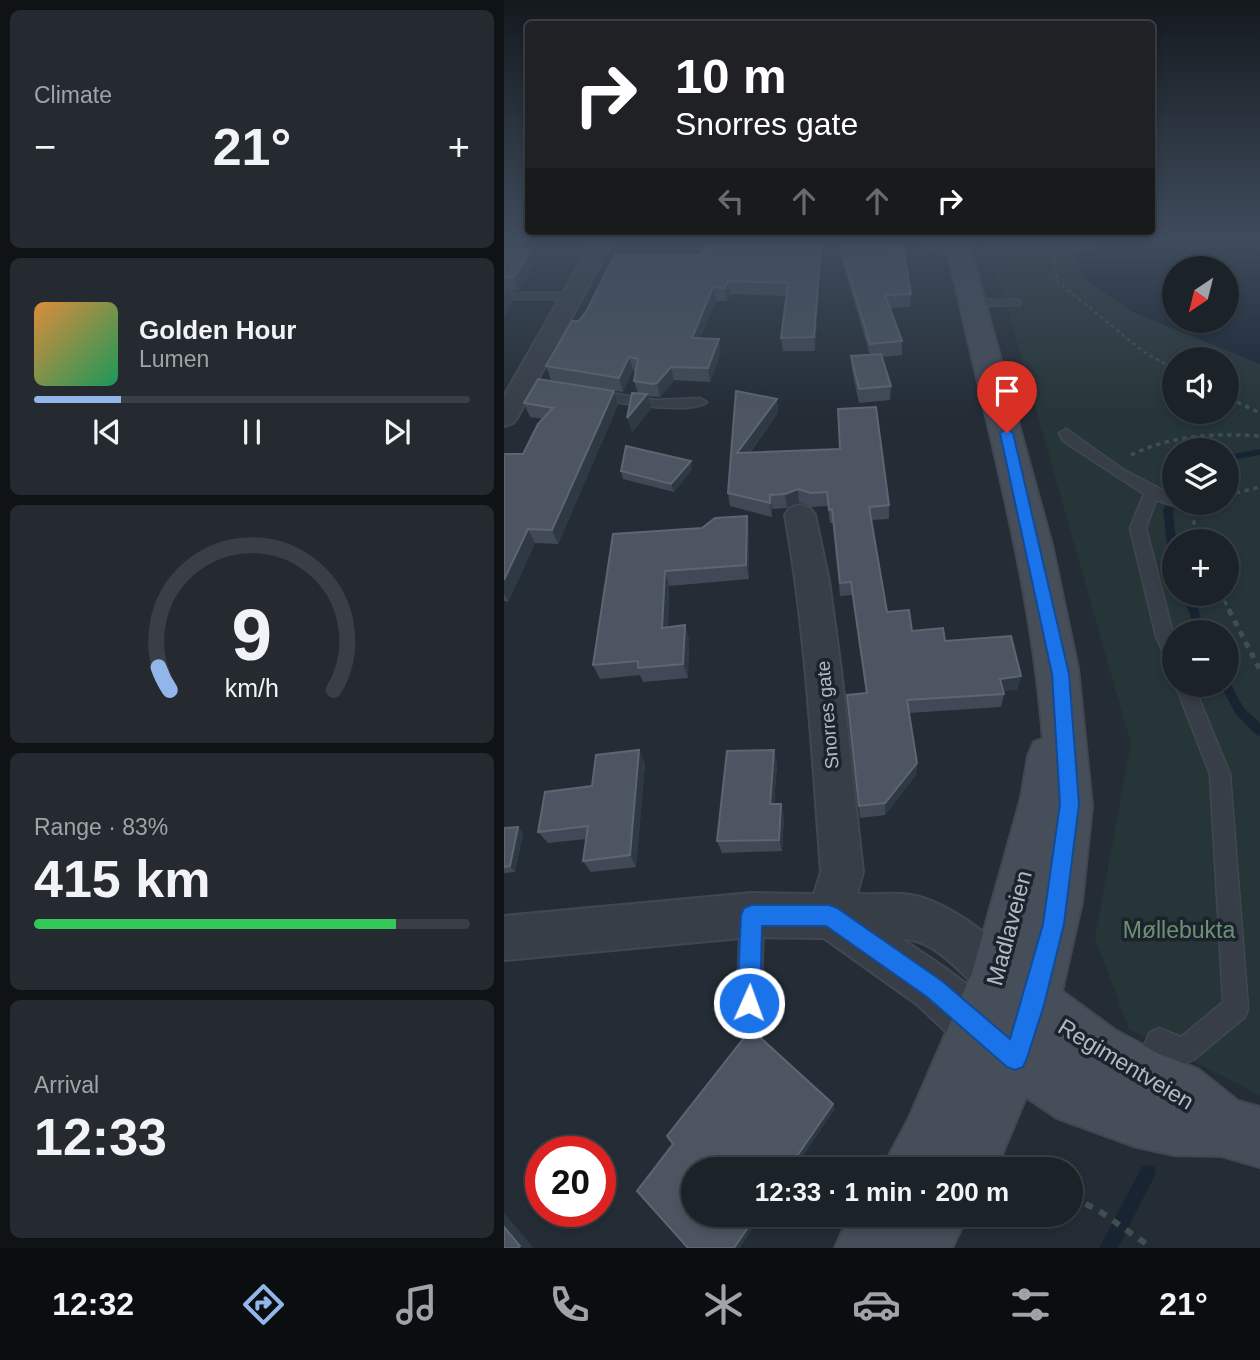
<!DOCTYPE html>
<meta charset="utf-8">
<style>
body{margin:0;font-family:Helvetica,sans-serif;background:#242a30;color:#f1f3f6;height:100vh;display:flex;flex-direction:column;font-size:26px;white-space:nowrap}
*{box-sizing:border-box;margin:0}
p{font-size:23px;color:#a0a4a8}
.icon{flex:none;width:38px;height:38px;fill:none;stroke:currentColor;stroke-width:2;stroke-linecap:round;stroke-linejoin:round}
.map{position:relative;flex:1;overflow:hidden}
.side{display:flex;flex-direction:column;gap:10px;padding:10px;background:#0f1316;width:504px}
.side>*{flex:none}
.hud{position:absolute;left:21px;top:21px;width:630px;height:214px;border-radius:7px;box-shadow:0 4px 10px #0003,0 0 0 2px #393f45;background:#202124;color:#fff;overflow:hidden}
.needle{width:46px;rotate:215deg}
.fabs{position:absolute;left:658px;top:256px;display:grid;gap:14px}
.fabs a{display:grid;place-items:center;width:77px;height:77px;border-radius:50%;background:#1b2228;box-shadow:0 4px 10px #0003,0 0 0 2px #393f45;font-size:35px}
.speed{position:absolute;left:21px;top:1136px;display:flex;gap:14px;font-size:35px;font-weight:700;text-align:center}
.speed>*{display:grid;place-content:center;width:91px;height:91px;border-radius:50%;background:#1b2228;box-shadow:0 4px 10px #0003,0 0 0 2px #393f45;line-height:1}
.speed .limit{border:10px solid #d22;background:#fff;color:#111}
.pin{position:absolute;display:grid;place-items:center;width:60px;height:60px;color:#fff;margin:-72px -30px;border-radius:50% 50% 50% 0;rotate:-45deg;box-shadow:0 0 7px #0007}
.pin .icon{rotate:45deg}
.me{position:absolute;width:77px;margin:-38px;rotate:2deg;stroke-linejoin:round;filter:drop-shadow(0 0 5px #0008)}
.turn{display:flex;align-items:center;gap:24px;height:147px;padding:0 35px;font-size:32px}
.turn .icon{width:91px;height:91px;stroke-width:2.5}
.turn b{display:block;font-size:49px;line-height:60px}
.lanes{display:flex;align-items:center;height:66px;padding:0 35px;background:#0003;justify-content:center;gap:35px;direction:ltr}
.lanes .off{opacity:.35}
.big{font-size:52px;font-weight:800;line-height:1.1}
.side .widget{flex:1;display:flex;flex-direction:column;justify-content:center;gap:10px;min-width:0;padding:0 24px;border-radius:10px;background:#242a30}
.side .dial{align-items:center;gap:0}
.dial svg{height:182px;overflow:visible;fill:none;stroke:#393f45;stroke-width:7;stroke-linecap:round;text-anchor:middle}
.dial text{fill:#f1f3f6;stroke:none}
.song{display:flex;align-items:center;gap:21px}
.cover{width:84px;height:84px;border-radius:10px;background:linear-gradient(135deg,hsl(30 70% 55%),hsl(150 70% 35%))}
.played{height:7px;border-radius:4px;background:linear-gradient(90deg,#92b6e9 20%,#393f45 20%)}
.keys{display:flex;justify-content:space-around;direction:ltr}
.heat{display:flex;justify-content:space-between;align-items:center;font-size:38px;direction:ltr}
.charge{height:10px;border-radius:5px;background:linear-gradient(90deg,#34c759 83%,#393f45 0)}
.trip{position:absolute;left:177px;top:1157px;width:402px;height:70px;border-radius:35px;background:#1b2228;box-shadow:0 4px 10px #0003,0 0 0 2px #393f45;font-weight:800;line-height:70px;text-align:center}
.tabs{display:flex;height:112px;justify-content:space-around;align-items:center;background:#0b0e10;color:#a0a4a8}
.tabs .icon{width:49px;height:49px}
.tabs .current{color:#92b6e9}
.tabs b{font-size:32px;color:#f1f3f6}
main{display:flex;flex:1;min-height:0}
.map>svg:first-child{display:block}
.green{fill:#263638;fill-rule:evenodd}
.water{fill:#192433;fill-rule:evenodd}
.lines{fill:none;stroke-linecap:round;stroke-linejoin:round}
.stream{fill:#192433;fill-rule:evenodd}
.lane-casing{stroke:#414750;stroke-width:3}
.street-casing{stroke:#414750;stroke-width:4}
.secondary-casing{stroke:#414750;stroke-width:4}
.path-far3{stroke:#3f4f50;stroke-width:2.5;stroke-dasharray:3.5 3.5;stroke-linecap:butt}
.path-far2{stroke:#3f4f50;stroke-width:3.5;stroke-dasharray:4.5 4.5;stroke-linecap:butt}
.path-far1{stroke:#3f4f50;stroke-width:5;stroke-dasharray:6 6;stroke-linecap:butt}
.path{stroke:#3f4f50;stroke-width:6;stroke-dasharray:8 8;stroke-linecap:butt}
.lane{fill:#383e47;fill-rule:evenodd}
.street{fill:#383e47;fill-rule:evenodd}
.secondary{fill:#464e5a;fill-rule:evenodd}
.wall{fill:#404955}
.shaded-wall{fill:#2f3944}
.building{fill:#4c5561;stroke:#5c6570;stroke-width:2}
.route{fill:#1a73e8;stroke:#114b97;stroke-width:2}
.labels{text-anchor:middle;stroke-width:7;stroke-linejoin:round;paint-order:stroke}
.street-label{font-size:19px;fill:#b3b9c3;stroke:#1d232c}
.near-street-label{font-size:23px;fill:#b3b9c3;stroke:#1d232c}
.near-park-label{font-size:23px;fill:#6d9174;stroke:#1d232c}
</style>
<main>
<section class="side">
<div class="widget"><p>Climate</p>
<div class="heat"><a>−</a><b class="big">21°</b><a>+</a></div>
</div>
<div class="widget">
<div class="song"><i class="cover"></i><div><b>Golden Hour</b><p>Lumen</p></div></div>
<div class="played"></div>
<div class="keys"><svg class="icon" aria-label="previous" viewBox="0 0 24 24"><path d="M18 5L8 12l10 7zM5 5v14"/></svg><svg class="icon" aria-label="pause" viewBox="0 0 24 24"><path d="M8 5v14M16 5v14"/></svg><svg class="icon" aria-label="next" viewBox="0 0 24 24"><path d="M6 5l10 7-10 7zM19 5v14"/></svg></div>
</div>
<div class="widget dial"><svg viewBox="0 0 100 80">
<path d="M14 69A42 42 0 1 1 86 69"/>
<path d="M14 69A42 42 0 0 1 9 59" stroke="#92b6e9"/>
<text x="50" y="56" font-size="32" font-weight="700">9</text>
<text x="50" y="72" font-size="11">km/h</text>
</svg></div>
<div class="widget"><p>Range · 83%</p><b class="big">415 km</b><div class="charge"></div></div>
<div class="widget"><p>Arrival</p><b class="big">12:33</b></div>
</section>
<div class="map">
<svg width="756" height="1248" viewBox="0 0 756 1248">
<rect width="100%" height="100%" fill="#242d36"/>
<path class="green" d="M478,237H617L607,239L629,312L756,364V1095L625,1029L591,938L627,744L502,303ZM670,359H723V411H670ZM670,450H723V502H670ZM670,541H723V593H670ZM670,632H723V684H670Z"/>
<path class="water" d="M617,237H756V364L629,312L577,277L572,254ZM670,268H723V320H670Z"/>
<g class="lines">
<g class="stream">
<polygon points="756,449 756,455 723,461 723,455"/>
<polygon points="670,495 670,502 672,502 669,510 672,541 670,541 670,565 665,562 659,510 667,496"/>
<polygon points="678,593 688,593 702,632 692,632"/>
<polygon points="723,680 725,681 739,707 756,723 756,736 752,735 731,713 716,684 723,684"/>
<polygon points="644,1165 650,1167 652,1173 614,1248 595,1248 638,1167"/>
</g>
<g class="lane-casing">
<g id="lane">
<polygon points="0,293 69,293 75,296 69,299 0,299"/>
<polygon points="512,300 516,301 516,305 470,306 464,303 470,300"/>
<path d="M89,390L151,400L196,398L203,402C186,416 107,402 84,397L82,394Z"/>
<polygon points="562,429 620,470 670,496 670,502 677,502 670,506 652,500 642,528 670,637 670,666 664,664 652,636 626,528 640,494 559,441 555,433"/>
<polygon points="671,684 689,684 726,774 744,1008 741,1017 689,1060 680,1064 661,1056 650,1080 641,1084 632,1080 628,1071 646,1032 655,1028 677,1037 719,1002 706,774"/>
<polygon points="248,903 256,907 260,915 257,1003 254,1012 245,1015 236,1012 233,1003 236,915 240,907"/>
</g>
</g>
<g class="street-casing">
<g id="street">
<polygon points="91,237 111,237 13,418 9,423 0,426 0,396"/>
<path d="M412,237C430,237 444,240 461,244L464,248C451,263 423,250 412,237Z"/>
<path d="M296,505L306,508L311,515L325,581L337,670L359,872L353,894C370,895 390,892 407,895C443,901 503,943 517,976L510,992L494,999C460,985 438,939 398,939C432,963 481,989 498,1029L491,1046L474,1053L457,1046L414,1005L320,938L248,937L0,960V916L248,893L310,894L317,872C308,752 302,633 281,515L286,508Z"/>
</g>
</g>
<g class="secondary-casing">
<g id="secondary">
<path d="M441,237H463L548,545L574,669L588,806L578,902L558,991L611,1030L655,1054L694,1069L734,1101L756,1107V1167L718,1156L670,1155L633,1147L553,1118L522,1097L492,1169H378L405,1118L468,973L517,798L524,756L530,742L539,739C526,568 476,405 441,237Z"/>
<polygon points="346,1214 464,1214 448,1248 331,1248"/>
</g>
</g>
<g class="path-far3">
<polyline points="526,237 550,255 553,281 640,352 670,369"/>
<polyline points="723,397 729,400"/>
</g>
<g class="path-far2">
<polyline points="725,398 756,413"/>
<path d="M627,455C668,435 711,433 756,436"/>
<polyline points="723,495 756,487"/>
<polyline points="686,512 697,541"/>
<polyline points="716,593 726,611"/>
</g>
<polyline class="path-far1" points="725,610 756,670"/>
<g class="path">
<polyline points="518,1164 522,1169"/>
<polyline points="567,1197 594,1210 648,1248"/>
</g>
<use href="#lane" class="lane"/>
<use href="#street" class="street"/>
<use href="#secondary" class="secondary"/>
</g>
<g class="wall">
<polygon points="0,237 25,250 31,263 15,290 4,291 8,302 0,317"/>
<polygon points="206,237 284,237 282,243 317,257 311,351 279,351 277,338 282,296 226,294 223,301 212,301 196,338 217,352 206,382 170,380 156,397 143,396 147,409 128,432 134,393 130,381 132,371 129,370 119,392 47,380 42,366 75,321 198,255"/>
<polygon points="336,245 407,294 406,307 386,308 398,341 398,355 378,357 387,386 386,400 355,403 348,371 347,356 366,355 337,258"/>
<polygon points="110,391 114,405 54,544 31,543 4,602 0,601 0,454 19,454 39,419 26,417 20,403"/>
<polygon points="273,399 274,413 246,453 385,505 385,519 368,520 383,612 408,631 441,641 514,689 499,691 500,694 497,707 405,713 413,763 412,775 381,815 356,818 343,695 362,693 348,595 336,596 329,523 326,523 324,506 308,507 295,502 283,508 268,509 268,517 226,506 224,493"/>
<polygon points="188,469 170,492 119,479 117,471"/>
<polygon points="243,516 245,531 245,579 165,586 164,627 181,625 185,640 184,678 139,682 136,675 96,679 89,665 109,534 198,528"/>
<polygon points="141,763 132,867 87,872 79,861 82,839 44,843 34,832 88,786"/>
<polygon points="273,763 270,804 280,816 278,851 218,853 213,841"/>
<polygon points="0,828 19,833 11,872 0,873"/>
</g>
<g class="shaded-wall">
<polygon points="21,237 33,237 17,263 13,250"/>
<polygon points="279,237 284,237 279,255 277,242"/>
<polygon points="317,244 317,257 311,351 310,337"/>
<polygon points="27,250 31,263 15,290 10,277"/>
<polygon points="224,281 226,294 223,301 221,288"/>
<polygon points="209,287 212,301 190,351 188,338"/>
<polygon points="3,288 8,302 0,317 0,294"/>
<polygon points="215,339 217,352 206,382 204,368"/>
<polygon points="125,357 129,370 119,392 115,378"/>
<polygon points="167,367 170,380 156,397 153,383"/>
<polygon points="110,391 114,405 54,544 48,530"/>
<polygon points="143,394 147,409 128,432 123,418"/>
<polygon points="273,399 274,413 235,467 233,453"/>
<polygon points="187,461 188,469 170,492 167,484"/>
<polygon points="294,489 295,502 283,508 281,494"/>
<polygon points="266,495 268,509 268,517 266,503"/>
<polygon points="243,516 245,531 245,579 242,565"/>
<polygon points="24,529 31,543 4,602 0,594 0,580"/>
<polygon points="161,571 165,586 163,642 158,628"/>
<polygon points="181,625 185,640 184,678 179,664"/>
<polygon points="517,676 514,689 494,692 496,679"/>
<polygon points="135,750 141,763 132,867 126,855"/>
<polygon points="270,750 273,763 269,816 266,804"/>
<polygon points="413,763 412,775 381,815 381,803"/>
<polygon points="277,804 280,816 278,851 275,840"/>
<polygon points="14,827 19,833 11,872 6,866"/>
<polygon points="329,1104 331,1109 290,1169 284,1169"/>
<polygon points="0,1213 29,1247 28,1248 14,1248 0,1227"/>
<polygon points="253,1214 259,1214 236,1248 230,1248"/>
</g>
<g class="building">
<polygon points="0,237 21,237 13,250 27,250 10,277 0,278"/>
<polygon points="206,237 279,237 277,242 317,244 310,337 277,338 284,283 224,281 221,288 209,287 188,338 215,339 204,368 167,367 153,383 148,384 130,381 134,359 125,357 115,378 42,366 68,321 75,321 83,310 111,255 198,255"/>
<polygon points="336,245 399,248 407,294 381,295 398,341 366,344"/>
<polygon points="377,354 387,386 355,389 347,356"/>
<polygon points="34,379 110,391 48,530 24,529 0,580 0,454 19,454 34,424 49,408 20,403"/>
<polygon points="232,391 273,399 233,453 336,449 334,409 372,407 385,505 365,507 383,612 405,610 408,631 439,628 441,641 507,636 517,676 496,679 500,694 403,700 413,763 381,803 355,806 343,695 363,693 347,582 336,583 328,509 325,510 323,492 307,493 294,489 281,494 266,495 266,503 224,493"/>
<polygon points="128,393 143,394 123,418"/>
<polygon points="122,446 187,461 167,484 117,471"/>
<polygon points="243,516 242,565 161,571 158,628 181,625 179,664 134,668 134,661 89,665 109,534 198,528 211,518"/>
<polygon points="135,750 126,855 79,861 84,826 34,832 41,792 88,786 92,755"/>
<polygon points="270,750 266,804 277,804 275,840 213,841 223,751"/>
<polygon points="14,827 6,866 0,867 0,828"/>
<polygon points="247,1029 329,1104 284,1169 189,1169 189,1214 253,1214 230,1248 184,1248 133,1191 169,1144 163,1136"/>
<polygon points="0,1227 16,1246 14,1248 0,1248"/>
</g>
<linearGradient id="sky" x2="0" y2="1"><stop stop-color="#14191e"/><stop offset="0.58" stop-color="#3f4c5d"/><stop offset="1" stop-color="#3f4c5d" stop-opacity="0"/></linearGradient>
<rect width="756" height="412" fill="url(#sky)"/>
<polygon class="route" points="503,429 509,433 565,674 575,804 560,924 540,1005 523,1058 519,1067 511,1070 503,1067 423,997 322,926 258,926 256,1003 253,1011 245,1014 237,1011 233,1003 237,915 240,908 248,905 325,905 333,908 438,981 506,1039 539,924 556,804 548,674 496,433"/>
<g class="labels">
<g class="street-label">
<text transform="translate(323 715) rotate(-95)" y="7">Snorres gate</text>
</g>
<g class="near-street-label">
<text transform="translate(505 928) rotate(-75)" y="8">Madlaveien</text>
<text transform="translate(622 1064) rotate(31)" y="8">Regimentveien</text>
</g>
<g class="near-park-label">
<text x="675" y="938">Møllebukta</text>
</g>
</g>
</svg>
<div class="fabs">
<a><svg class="needle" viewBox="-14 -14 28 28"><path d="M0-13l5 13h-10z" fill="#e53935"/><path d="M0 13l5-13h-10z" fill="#a0a4a8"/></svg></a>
<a><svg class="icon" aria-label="sound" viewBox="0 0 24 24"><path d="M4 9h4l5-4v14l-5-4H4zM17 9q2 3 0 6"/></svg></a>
<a><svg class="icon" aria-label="layers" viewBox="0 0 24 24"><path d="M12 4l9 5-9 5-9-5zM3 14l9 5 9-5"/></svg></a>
<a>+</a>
<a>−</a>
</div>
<div class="speed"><div class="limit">20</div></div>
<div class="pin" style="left:503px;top:433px;background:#d93025"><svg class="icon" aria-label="arrive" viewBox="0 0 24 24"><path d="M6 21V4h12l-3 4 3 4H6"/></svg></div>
<svg class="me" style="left:245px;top:1003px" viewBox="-20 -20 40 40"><circle r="17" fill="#1a73e8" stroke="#fff" stroke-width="3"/><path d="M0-11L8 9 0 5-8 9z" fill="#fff"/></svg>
<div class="trip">12:33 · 1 min · 200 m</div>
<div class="hud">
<div class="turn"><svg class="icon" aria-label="right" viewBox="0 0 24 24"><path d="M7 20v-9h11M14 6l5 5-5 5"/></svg><div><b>10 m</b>Snorres gate</div></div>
<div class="lanes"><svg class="icon off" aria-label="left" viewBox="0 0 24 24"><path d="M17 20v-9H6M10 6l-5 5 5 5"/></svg><svg class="icon off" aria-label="ahead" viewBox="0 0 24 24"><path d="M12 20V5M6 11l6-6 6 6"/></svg><svg class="icon off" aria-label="ahead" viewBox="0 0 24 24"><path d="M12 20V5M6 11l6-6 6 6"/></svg><svg class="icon" aria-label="right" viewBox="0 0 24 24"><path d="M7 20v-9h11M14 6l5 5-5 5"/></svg></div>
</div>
</div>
</main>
<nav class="tabs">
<b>12:32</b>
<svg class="icon current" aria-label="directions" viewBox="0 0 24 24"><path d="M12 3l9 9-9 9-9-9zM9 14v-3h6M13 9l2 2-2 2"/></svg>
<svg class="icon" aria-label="music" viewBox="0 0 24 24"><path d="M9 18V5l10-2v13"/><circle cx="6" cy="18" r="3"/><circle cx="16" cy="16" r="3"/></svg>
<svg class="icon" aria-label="phone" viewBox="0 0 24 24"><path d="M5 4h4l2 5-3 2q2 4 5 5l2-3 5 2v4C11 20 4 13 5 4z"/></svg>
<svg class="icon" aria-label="climate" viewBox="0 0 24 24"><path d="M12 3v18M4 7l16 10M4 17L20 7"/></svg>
<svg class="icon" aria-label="car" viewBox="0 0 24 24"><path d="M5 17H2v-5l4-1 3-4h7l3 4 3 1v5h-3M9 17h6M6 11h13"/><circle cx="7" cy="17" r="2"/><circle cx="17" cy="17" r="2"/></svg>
<svg class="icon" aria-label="filters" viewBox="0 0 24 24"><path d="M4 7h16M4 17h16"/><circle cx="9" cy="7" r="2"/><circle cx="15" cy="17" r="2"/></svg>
<b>21°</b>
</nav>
